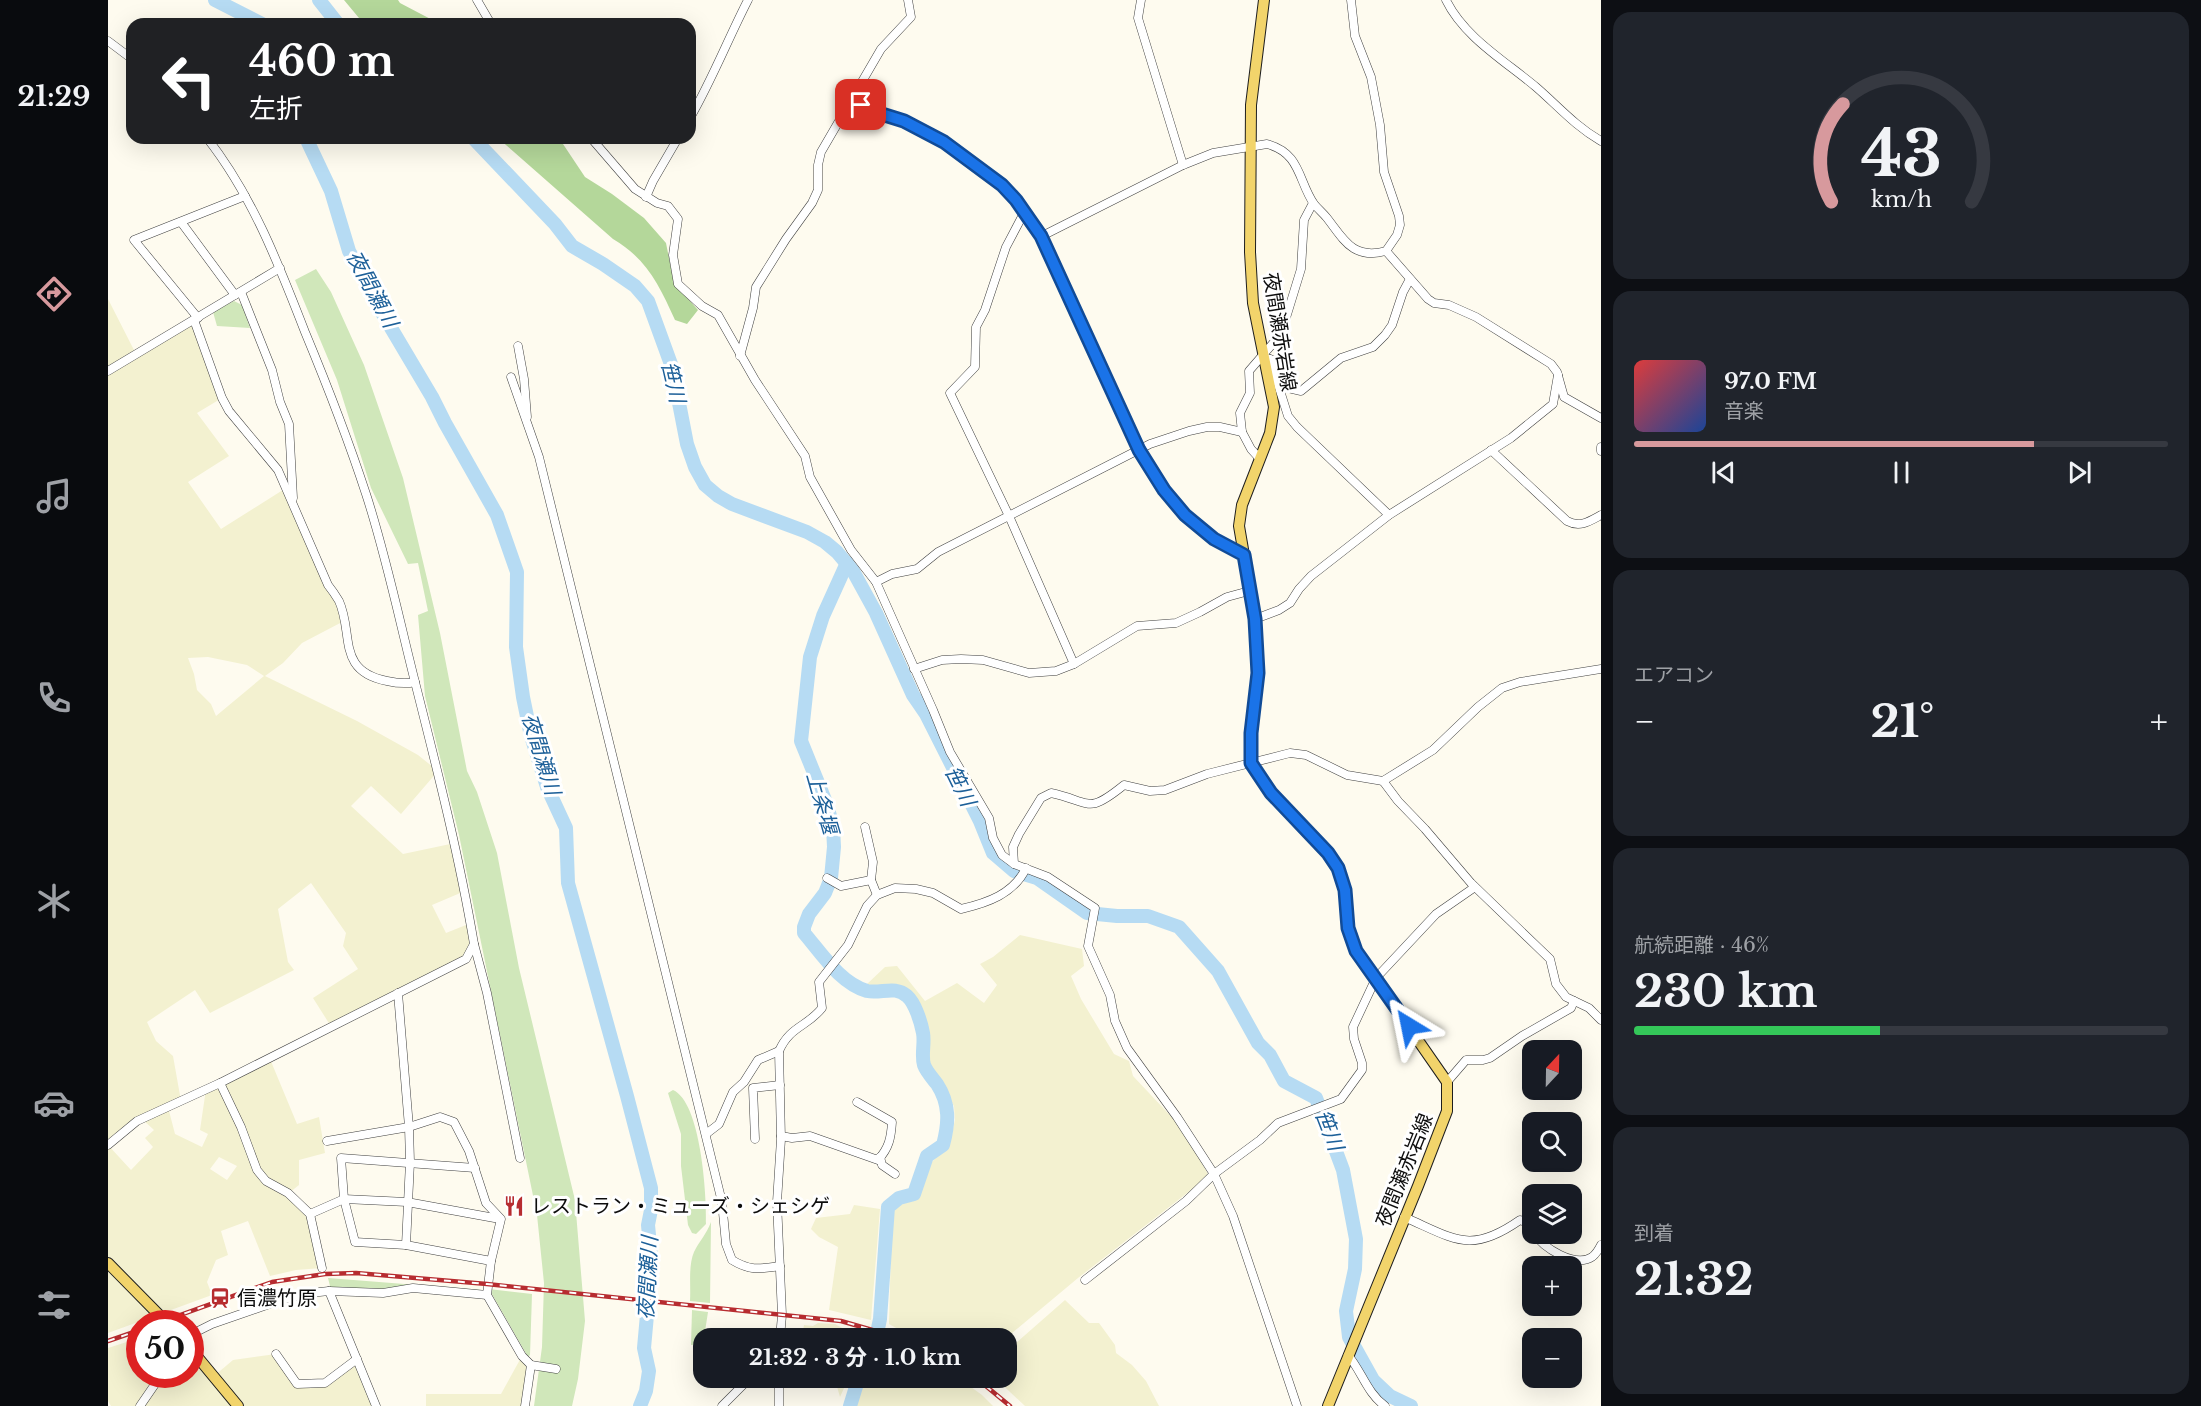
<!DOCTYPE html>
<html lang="ja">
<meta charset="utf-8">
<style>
body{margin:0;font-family:"Libre Baskerville","Noto Sans JP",serif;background:#20242c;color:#f1f3f6;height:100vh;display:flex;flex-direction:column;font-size:22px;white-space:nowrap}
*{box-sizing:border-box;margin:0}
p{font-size:20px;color:#9ea1a6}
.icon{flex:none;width:33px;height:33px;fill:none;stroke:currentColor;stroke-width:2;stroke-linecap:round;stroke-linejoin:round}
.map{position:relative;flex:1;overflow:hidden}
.side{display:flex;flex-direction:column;gap:12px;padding:12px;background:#0d0f14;width:600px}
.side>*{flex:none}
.banner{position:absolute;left:18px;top:18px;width:570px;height:126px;border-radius:18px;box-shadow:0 6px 24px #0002;background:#202124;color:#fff;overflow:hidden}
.needle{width:39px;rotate:22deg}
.controls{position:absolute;left:1414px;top:1040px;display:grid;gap:12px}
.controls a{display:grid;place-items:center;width:60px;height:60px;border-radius:12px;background:#171b24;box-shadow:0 6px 24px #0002;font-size:30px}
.speed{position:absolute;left:18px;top:1310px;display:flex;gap:12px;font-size:30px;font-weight:700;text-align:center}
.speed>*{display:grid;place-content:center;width:78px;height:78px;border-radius:50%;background:#171b24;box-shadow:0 6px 24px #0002;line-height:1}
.speed .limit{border:9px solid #d22;background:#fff;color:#111}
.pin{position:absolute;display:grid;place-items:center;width:51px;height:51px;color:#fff;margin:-26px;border-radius:12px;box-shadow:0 3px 9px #0006}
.me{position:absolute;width:66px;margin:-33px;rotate:325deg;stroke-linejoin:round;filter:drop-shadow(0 0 4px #0008)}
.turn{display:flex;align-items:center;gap:21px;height:126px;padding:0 24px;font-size:27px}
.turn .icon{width:78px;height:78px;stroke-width:2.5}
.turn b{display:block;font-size:42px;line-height:51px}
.big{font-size:45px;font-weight:700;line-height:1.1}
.side .widget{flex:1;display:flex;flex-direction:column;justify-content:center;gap:9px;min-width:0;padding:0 21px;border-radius:18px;background:#20242c}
.side .dial{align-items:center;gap:0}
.dial svg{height:156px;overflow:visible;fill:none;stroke:#363941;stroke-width:7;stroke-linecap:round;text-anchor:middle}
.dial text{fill:#f1f3f6;stroke:none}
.song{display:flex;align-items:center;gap:18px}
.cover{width:72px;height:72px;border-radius:9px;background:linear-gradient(135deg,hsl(0 70% 55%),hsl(220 70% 35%))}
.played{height:6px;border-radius:3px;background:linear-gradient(90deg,#d7999d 75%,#363941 75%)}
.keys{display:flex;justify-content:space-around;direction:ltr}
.heat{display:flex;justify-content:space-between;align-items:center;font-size:33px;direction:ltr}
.charge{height:9px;border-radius:4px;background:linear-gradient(90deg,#34c759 46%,#363941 0)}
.trip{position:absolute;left:585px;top:1328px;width:324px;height:60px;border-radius:18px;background:#171b24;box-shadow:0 6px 24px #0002;font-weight:700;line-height:60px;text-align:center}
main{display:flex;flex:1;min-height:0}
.tabs{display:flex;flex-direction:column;width:108px;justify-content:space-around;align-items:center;background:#090b0e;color:#9ea1a6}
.tabs .icon{width:42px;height:42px}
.tabs .active{color:#d7999d}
.tabs b{font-size:27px;color:#f1f3f6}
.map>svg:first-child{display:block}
.farmland{fill:#f3f1d0;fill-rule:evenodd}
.green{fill:#d0e7ba}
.forest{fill:#b4d79a}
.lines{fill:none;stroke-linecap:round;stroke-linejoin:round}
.river{stroke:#b6dbf3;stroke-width:14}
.minor-casing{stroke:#404040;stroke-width:9}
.major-casing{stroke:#1e1e1e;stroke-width:12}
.minor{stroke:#fff;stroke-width:8}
.major{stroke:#f2d46b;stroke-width:10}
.rail-casing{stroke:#b72c30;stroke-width:4.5}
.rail{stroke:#fff;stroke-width:2;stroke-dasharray:7;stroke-linecap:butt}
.route-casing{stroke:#114b97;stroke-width:15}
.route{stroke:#1a73e8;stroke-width:10}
.labels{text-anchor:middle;stroke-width:6;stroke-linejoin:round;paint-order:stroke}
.street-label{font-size:20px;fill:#0d0d0d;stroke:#fff}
.poi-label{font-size:20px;fill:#0d0d0d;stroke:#fff;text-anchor:start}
.water-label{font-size:21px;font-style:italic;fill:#1d6099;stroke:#fff}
</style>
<main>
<nav class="tabs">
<b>21:29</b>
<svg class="icon active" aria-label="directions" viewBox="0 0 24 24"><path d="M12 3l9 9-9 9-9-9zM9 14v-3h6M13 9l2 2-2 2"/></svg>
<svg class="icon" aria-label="music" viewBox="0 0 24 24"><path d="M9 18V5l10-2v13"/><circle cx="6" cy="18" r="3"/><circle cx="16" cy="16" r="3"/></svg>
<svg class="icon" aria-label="phone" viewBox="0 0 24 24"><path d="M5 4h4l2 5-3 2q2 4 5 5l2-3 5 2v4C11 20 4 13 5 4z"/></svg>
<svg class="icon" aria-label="climate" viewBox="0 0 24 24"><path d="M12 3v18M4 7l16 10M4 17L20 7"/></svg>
<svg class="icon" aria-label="car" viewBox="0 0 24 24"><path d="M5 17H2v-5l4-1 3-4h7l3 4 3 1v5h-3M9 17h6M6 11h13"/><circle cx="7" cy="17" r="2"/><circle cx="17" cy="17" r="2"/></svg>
<svg class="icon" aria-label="filters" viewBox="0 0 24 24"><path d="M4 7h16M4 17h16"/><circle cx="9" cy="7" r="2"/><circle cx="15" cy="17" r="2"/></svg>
</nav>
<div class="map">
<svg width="1493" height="1406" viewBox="0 0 1493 1406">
<rect width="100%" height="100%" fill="#fefbef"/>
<g class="farmland">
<path d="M0,299L28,354L86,320L114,398L89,413L121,456L80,482L113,529L178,488L236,621L194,643L175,663L157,676L249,721L310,755L330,771L293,814L263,786L243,806L295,854L347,843L357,891L324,905L338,933L363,923L366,944L358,959L224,1028L205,998L250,969L235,946L238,933L203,883L170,909L180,962L186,970L102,1013L87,990L39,1022L48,1041L65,1056L73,1101L60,1107L67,1134L94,1147L100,1134L92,1130L98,1089L162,1059L189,1124L211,1117L217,1153L191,1160V1185L181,1193L202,1214L214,1268L188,1270L162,1276L140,1221L113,1231L120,1255L108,1260L99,1282L104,1295L0,1333ZM100,657L139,665L156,676L108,716L103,704L89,690L86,674L80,658ZM34,1119L46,1130L37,1138L45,1147L23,1170L0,1145ZM111,1157L129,1166L119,1180L102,1169Z"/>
<polygon points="912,935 974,949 976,966 963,976 973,999 1006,1054 1021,1061 1025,1076 1074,1128 1101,1176 970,1278 898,1338 806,1338 781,1324 784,1209 810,1196 823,1163 842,1142 847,1120 846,1106 822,1065 819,1037 813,1017 804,999 785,986 766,989 758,985 777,967 789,966 817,1001 849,983 876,1003 889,985 872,964 885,957"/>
<polygon points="746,1205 772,1209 763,1320 721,1310 730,1247 711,1237 703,1229 708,1218 742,1214"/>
<polygon points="957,1300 981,1323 991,1323 1007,1345 1008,1353 1024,1365 1038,1381 1051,1406 917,1406 886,1377 898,1377 899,1351"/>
<polygon points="710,1323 727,1324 747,1335 761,1333 759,1338 678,1338 678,1334 694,1335 696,1325 705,1326"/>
<polygon points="31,1338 32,1374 82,1374 83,1348 106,1376 125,1360 168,1354 189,1384 217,1383 249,1359 268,1406 3,1406 0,1401 0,1348"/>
<polygon points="414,1356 423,1365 417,1406 318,1406 318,1394 393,1394"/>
<polygon points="726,1377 741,1377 732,1397 728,1383"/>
<polygon points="758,1377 849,1377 874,1395 885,1406 747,1406"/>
</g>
<g class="green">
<polygon points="208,269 223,292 256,365 295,478 332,633 359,771 369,792 389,853 411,968 467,1200 477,1321 470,1379 464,1406 426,1406 434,1347 436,1283 429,1215 351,835 317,696 310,615 320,611 310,563 300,564 263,488 229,380 187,280"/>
<polygon points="126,301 134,305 142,328 109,326 105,312"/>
<path d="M565,1090C593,1102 599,1196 598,1224L588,1234L584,1233L580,1225L573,1166V1134L560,1093Z"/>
<path d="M603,1222L602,1303L582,1301C583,1286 580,1266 586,1252C592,1240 598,1235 603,1222Z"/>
<polygon points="220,1278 373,1290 275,1292 223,1290"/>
<polygon points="381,1289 424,1294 422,1355 420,1357"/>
<polygon points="584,1310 600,1312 595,1344 583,1345"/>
</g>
<g class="forest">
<polygon points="236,0 290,0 292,3 332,24 256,24"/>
<path d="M390,138H451L477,177L504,194L536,218L558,243L566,283L590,310L579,324L567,320C551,285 539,259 505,239Z"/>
</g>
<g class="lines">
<g class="river">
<polyline points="107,0 154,24"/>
<polyline points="211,0 230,24"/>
<polyline points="198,138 223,191 241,251 273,311 324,397 337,423 389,515 409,572 408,647 415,697 423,736 439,787 458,828 460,883 519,1096 543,1188 543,1210 540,1225 543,1256 542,1282 536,1348 541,1371 538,1391 532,1406"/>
<polyline points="365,138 447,224 464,246 495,264 527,286 540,301 564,367 579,444 587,467 597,485 610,496 624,504 699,532 717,542 729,552 745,571 768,613 805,695 818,714 872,821 885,853 906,871 929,878 979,913 1009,916 1040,916 1071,927 1110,971 1150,1043 1162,1055 1176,1081 1208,1098 1235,1170 1248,1239 1247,1269 1238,1311 1241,1337 1265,1380 1282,1396 1303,1406"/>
<path d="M739,563L715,616L702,657L693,741L719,805L725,827L726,847L723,878L717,893L701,914L696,927V933C714,954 732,983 759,991C773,994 787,985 799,996C807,1003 813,1022 815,1033C817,1043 813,1055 816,1065C818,1071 825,1079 829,1084C842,1104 841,1123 835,1145L819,1156L806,1194L791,1198L780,1207L772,1319L768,1338"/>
<polyline points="742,1406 751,1377"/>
</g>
<g class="minor-casing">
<g id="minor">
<polyline points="369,0 383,24"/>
<polyline points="1033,0 1030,18 1075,165"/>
<path d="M1338,0C1356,37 1397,61 1428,87C1450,106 1467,126 1493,141"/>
<polyline points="0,41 24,59"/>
<polyline points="742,100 764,111 796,121 836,142 894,185 908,200 934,236 1031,450 1056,491 1077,515 1106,539 1136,555"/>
<path d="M582,118C604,80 620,39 640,0"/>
<polyline points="483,138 527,189 549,203 560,206 570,219 565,255 570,284 594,306 610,315 647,380 697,456 702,477 743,550 768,582 825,710 842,752 881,818 885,838 894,855 906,864 940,877 987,908 980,946 1002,995 1007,1021 1019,1048 1069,1117 1106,1174 1125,1216 1189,1406"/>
<polyline points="538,197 545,181 570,138"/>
<polyline points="917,211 898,247 877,310 868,327 867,367 842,393 901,516 966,664"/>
<polyline points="73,222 127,295"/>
<path d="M934,236L1075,165L1105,153L1159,144C1193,153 1190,181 1206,204C1210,209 1215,213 1219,218C1236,240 1245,260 1278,251L1289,235L1292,225L1291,216L1276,172L1272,125L1263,77L1247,36L1243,0"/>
<polyline points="1278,251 1320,299 1326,303 1341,305 1368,317 1443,364 1449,372 1456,397 1493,418"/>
<polyline points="133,292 164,370 172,402 181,424 185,498"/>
<polyline points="90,318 26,240 137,196"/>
<path d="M86,320L114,398L121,411L170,470L220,585C224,590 228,596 231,601C246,634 228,671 279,681C288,683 298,684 307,682"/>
<polyline points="410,346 416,379 419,417"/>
<polyline points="632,356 645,308 648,287 678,239 704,203 710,190 710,165 713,152 773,49 803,17 800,0"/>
<polyline points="1159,358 1162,359 1180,416 1189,427 1281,515"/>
<polyline points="1162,359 1174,363 1180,388 1193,391 1233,358 1265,347 1277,335 1284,325 1295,292 1302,279"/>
<polyline points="0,371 172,268"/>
<path d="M403,377L431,457L614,1202L618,1244L624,1260C642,1271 651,1269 672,1266"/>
<polyline points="1493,447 1493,451"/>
<path d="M1383,450L1459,521C1472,528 1482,521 1493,515"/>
<polyline points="1152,459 1143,449 1134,432 1132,413 1142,393 1141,371 1167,341 1177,321 1193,269 1196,220 1205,203"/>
<polyline points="768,582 784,574 809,569 830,552 1042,444 1081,431 1099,427 1112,427 1134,432"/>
<polyline points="1147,619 1171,610 1182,603 1191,589 1203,576 1281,515 1403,438 1445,404 1450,375"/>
<polyline points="806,669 834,660 853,659 875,660 921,673 948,671 966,664 1029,626 1068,623 1092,612 1119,597 1141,591"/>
<polyline points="1275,781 1290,801 1317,829 1363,883 1442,959 1448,984 1458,997 1481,1008 1493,1020"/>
<polyline points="757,827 765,862 763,880"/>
<path d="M906,864L905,847L911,834L933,798L943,793C984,802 979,815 1016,785L1042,791L1057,790L1099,774L1182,753L1198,755L1239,775L1275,781L1325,750L1370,707L1394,688L1412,682L1493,669"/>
<polyline points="719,878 733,886 763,880 769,895"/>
<polyline points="366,944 379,993 412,1158"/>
<polyline points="290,993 301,1127 302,1162 298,1245"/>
<polyline points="1339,1082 1358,1060 1375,1060 1382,1058 1414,1036 1463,1008 1466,1001"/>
<polyline points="112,1083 133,1127 149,1170 158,1181 180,1193 202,1214 214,1268"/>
<polyline points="598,1134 611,1124 625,1092 636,1082 650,1060 671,1051"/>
<path d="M673,1136L684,1138L702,1136L770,1160C781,1148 783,1138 784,1122L749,1102"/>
<polyline points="647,1139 645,1088 672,1085"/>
<polyline points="219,1141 301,1127 332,1117 346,1122 361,1151 378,1203 393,1219 383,1261 379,1295 414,1356 423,1365 448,1369"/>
<path d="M0,1145L29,1121L112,1083L358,959L366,944C351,855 329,769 307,682C291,619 278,555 258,494C240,439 219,385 197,332C171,265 144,195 99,138"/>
<polyline points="772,1157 774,1165 787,1174"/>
<polyline points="367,1168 233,1158 236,1199 247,1242 298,1245 383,1261"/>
<polyline points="202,1214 236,1199 299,1202 392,1219"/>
<path d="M1296,1217C1347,1239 1362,1255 1412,1220L1420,1223L1425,1231"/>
<path d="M1426,1233C1435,1248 1467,1268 1484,1257C1488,1254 1491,1249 1493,1245"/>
<polyline points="977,1280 1078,1201 1106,1174 1152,1140 1170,1123 1233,1099 1254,1070 1254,1063 1246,1039 1245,1027 1268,978 1328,914 1367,887"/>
<polyline points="221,1291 268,1406"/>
<polyline points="82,1337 88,1332 104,1324 173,1300 202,1293 221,1291 275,1293 305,1288 379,1295"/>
<path d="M672,1338L674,1315L669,1202L673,1139L671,1051C682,1026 699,1027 714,1008L711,982L740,945L759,906L769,895L787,888L808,889L825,893L853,909C879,903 906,894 918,868"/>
<polyline points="168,1354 189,1384 217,1383 249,1359"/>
<path d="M1240,1355C1254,1372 1259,1393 1277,1406"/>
<polyline points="32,1406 54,1374"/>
<polyline points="417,1406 423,1365"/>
<polyline points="614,1406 643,1377"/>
<polyline points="671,1406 671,1377"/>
</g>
</g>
<g class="major-casing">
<g id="major">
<polyline points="1156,0 1143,105 1142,252 1145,303 1166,407 1162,433 1134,505 1131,526 1147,619 1150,673 1143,733 1143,763 1163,793 1220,853 1230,868 1237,890 1240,928 1248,951 1339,1082 1339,1111 1310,1186 1220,1406"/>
<polyline points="0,1263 59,1323"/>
<polyline points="82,1348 130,1406"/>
</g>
</g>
<use href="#minor" class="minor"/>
<use href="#major" class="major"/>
<g class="rail-casing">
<g id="rail">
<polyline points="50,1323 164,1282 217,1274 248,1273 379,1284 733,1321 792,1338"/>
<polyline points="0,1341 32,1330"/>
<polyline points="867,1377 902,1406"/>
</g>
</g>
<use href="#rail" class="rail"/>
</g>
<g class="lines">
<g class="route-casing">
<polyline id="route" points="753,105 764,111 796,121 836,142 894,185 908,200 933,236 1031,450 1056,490 1077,515 1106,539 1136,555 1147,619 1150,673 1143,733 1143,763 1163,793 1220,853 1230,868 1237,890 1240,928 1248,951 1301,1026"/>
</g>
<use href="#route" class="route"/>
</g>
<defs>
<g id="restaurant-bare" transform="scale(1.62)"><path d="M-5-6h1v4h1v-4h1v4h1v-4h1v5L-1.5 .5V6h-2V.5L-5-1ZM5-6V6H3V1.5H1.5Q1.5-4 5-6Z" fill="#b72c30" stroke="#fff" stroke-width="2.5" paint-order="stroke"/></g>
<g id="station-bare" transform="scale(1.62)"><path d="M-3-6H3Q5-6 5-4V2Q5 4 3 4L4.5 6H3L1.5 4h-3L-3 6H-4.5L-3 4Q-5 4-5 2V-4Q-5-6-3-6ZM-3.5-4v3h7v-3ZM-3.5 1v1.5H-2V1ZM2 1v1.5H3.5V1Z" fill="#b72c30" stroke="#fff" stroke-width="2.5" paint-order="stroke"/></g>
</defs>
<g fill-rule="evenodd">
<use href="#restaurant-bare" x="406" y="1206"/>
<use href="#station-bare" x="112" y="1298"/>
</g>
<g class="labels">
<g class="street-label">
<text transform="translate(1172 332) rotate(81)" y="7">夜間瀬赤岩線</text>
<text transform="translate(1296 1170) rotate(-68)" y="7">夜間瀬赤岩線</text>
</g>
<g class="poi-label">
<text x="423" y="1213">レストラン・ミューズ・シェシゲ</text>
<text x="129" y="1305">信濃竹原</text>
</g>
<g class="water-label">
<text transform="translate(264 289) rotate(62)" y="7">夜間瀬川</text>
<text transform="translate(565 382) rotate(77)" y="7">笹川</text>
<text transform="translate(433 754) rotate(73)" y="7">夜間瀬川</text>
<text transform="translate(852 786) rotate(64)" y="7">笹川</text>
<text transform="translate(714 803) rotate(74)" y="7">上条堰</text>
<text transform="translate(1221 1130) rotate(69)" y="7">笹川</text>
<text transform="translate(540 1278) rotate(-87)" y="7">夜間瀬川</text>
</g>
</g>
</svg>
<div class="controls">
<a><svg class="needle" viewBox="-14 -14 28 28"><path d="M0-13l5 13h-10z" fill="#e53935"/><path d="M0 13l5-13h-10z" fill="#9ea1a6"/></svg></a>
<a><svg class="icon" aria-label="search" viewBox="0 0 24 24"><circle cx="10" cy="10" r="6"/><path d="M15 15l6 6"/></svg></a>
<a><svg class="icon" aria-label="layers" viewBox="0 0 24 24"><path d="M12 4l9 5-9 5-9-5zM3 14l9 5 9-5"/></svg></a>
<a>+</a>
<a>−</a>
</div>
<div class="speed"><div class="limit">50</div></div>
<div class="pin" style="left:753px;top:105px;background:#d93025"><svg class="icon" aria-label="arrive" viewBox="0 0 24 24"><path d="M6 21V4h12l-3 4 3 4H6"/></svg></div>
<svg class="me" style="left:1301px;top:1026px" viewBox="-20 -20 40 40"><path d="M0-17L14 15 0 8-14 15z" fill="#1a73e8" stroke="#fff" stroke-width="4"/></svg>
<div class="trip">21:32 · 3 分 · 1.0 km</div>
<div class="banner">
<div class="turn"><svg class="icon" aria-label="left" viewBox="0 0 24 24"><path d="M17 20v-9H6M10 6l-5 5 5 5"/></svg><div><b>460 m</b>左折</div></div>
</div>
</div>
<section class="side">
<div class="widget dial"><svg viewBox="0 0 100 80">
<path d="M14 69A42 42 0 1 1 86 69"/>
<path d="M14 69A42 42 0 0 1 20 19" stroke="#d7999d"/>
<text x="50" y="56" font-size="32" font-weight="700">43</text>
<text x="50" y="72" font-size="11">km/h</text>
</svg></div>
<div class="widget">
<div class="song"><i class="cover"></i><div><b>97.0 FM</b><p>音楽</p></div></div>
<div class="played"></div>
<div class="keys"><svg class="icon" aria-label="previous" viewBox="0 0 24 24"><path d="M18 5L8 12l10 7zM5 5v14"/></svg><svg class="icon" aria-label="pause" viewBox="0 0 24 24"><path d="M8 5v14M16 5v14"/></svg><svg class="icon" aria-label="next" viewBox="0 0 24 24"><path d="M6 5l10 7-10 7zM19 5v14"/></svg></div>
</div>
<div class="widget"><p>エアコン</p>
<div class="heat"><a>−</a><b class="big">21°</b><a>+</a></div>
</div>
<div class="widget"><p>航続距離 · 46%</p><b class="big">230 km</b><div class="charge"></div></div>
<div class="widget"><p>到着</p><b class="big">21:32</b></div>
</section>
</main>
